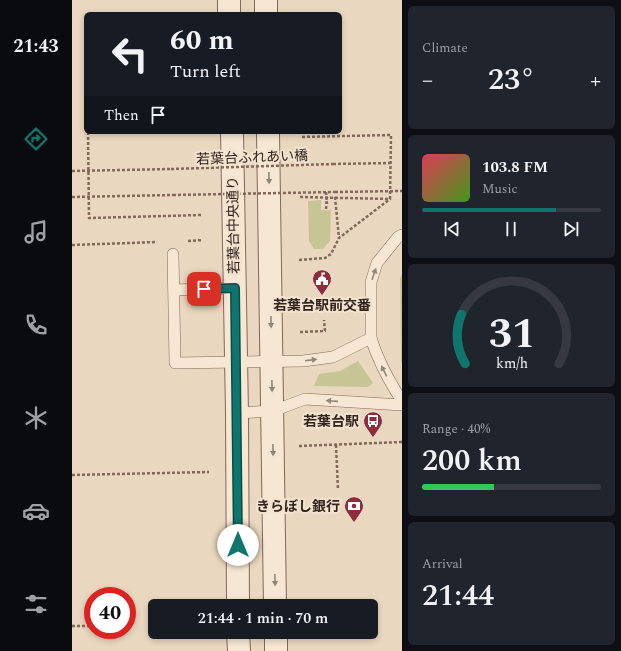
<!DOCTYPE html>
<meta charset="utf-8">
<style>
body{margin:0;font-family:Spectral,"Noto Sans JP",serif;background:#20242c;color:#f1f3f6;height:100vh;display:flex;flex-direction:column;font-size:15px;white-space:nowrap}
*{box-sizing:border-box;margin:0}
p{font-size:13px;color:#9ea1a6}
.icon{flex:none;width:22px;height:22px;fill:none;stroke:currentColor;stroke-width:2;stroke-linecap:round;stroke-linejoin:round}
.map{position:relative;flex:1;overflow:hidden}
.panel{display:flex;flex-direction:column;gap:6px;padding:6px;background:#0d0f14;width:219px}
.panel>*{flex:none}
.top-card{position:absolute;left:12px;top:12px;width:258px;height:122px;border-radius:6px;box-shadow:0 2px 6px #0003;background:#171b24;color:#f1f3f6;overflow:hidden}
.speed{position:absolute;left:12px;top:587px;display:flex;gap:8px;font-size:20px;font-weight:700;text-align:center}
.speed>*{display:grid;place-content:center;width:52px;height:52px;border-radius:50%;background:#171b24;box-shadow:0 2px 6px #0003;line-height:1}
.speed .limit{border:6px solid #d22;background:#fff;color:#111}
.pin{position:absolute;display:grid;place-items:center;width:34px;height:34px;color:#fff;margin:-17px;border-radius:8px;box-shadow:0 2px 6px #0006}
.me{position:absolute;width:44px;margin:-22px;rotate:0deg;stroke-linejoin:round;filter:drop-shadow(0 0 3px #0008)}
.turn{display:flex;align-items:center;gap:14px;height:84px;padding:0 20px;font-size:18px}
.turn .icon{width:52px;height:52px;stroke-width:2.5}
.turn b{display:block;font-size:28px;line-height:34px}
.then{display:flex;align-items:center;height:38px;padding:0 20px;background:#0003;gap:8px;font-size:15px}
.big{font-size:30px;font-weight:600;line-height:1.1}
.panel .widget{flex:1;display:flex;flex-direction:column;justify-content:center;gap:6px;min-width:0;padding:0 14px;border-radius:6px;background:#20242c}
.panel .dial{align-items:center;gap:0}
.dial svg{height:104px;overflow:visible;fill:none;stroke:#363941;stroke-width:7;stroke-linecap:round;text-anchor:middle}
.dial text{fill:#f1f3f6;stroke:none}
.song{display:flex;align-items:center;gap:12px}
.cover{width:48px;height:48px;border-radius:6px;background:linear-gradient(135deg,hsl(350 70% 55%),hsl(100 70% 35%))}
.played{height:4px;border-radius:2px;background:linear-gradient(90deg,#0f766e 75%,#363941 75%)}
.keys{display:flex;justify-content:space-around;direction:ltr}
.heat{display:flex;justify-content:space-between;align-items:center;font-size:22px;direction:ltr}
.charge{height:6px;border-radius:3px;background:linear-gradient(90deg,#34c759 40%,#363941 0)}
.trip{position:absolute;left:76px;top:599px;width:230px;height:40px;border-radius:6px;background:#171b24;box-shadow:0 2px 6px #0003;font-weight:600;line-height:40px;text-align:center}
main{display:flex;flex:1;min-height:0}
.tab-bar{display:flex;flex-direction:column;width:72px;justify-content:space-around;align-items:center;background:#090b0e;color:#9ea1a6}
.tab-bar .icon{width:28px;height:28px}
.tab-bar .on{color:#0f766e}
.tab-bar b{font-size:18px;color:#f1f3f6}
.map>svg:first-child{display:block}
.green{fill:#c7c595}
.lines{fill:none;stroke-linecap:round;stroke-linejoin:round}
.service-casing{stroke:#816859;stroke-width:12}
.tertiary-casing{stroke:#816859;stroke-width:24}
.path{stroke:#816859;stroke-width:2.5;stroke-dasharray:3 2;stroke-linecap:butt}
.service{stroke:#f6e6d2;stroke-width:11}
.tertiary{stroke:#f6e6d2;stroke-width:22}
.path-bridge{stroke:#816859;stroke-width:2.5;stroke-dasharray:3 2;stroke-linecap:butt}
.oneway{fill:#948577}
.route-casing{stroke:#0a4d48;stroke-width:10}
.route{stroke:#0f766e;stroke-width:7}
.labels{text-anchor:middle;stroke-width:4;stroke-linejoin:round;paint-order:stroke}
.street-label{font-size:14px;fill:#32241c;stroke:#f2e2ce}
.poi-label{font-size:14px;font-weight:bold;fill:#32241c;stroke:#f2e2ce;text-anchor:end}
</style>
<main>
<nav class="tab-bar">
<b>21:43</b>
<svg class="icon on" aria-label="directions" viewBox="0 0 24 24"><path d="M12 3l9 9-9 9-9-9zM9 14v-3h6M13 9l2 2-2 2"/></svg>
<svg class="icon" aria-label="music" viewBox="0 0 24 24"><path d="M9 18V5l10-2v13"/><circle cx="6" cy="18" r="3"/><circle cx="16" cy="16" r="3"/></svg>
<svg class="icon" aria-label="phone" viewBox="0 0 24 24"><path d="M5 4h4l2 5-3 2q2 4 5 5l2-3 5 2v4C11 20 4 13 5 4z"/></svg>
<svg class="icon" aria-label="climate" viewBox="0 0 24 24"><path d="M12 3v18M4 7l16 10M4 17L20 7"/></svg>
<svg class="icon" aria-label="car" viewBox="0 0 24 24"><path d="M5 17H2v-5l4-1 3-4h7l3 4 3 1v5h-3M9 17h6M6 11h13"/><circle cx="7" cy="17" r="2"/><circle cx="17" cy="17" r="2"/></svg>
<svg class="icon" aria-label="filters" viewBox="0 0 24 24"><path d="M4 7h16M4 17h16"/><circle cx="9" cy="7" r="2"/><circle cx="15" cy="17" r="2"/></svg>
</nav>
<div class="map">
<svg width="330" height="651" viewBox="0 0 330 651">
<rect width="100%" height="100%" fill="#ead7bf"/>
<g class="green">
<polygon points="249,200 249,210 259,210 258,241 251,249 242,249 237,241 236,201"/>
<polygon points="330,274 330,363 329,361 328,278"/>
<polygon points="286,361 301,383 296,387 242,386 247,374 268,371"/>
</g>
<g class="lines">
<g class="service-casing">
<g id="service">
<polyline points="101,254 103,363 231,361 261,357 299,338 299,282 305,263 326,237 330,235"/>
<polyline points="102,290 163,288"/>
<path d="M299,338C306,361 317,381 330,401"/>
<polyline points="165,413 201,411 233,399 330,405"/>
</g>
</g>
<g class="tertiary-casing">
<g id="tertiary">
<polyline points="157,0 157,14"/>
<polyline points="194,0 194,14"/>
<polyline points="160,132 165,413 166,606"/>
<polyline points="196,132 203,606"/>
<polyline points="166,632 167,651"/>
<polyline points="204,632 204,651"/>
</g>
</g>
<g class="path">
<polyline points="16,132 17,218 130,215"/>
<polyline points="261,164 319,163"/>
<polyline points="0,171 99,169"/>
<polyline points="263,192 330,191"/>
<polyline points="0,197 101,195"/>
<polyline points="228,197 318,199 319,135 228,137"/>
<polyline points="263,197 267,238"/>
<polyline points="254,209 255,197"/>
<polyline points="116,241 131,240"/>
<polyline points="0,245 85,242"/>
<polyline points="227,260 253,258 259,254 267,238 318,199"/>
<polyline points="228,332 253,331 252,320"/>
<polyline points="264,445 266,490"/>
<polyline points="227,446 330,442"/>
<polyline points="0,475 137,472"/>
<polyline points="0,626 21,626"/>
</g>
<use href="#service" class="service"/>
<use href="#tertiary" class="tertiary"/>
<g class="path-bridge">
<polyline points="99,169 261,164"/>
<polyline points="254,192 255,204"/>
<polyline points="101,195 263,192"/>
</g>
</g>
<defs><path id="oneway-solid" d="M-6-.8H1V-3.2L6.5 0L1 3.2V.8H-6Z"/></defs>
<g class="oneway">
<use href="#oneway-solid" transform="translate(197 178) rotate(89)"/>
<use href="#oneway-solid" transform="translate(302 274) rotate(-71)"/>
<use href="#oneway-solid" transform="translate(199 322) rotate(89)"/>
<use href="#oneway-solid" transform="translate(239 360) rotate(-7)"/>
<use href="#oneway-solid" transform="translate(312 371) rotate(-117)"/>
<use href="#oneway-solid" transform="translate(200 386) rotate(89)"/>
<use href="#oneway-solid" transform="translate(260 401) rotate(-176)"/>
<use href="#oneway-solid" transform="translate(201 450) rotate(89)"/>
<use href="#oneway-solid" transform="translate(203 580) rotate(89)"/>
</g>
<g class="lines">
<g class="route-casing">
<polyline id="route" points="132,289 163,288 166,545"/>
</g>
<use href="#route" class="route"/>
</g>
<defs>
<g id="civic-pin" transform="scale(1)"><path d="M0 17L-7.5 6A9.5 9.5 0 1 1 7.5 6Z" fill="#8c2d3d" stroke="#f2e2ce"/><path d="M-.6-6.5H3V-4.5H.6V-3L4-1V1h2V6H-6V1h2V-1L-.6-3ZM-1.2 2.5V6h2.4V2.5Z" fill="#fff"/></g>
<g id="bus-pin" transform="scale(1)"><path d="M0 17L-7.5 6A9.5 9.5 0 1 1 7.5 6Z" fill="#8c2d3d" stroke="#f2e2ce"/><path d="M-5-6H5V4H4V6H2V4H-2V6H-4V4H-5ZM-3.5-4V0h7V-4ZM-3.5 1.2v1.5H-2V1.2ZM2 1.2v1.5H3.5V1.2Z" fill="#fff"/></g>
<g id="bank-pin" transform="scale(1)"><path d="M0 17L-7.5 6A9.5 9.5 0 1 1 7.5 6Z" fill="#8c2d3d" stroke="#f2e2ce"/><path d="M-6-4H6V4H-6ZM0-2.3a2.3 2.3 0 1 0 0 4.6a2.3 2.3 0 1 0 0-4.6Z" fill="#fff"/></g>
</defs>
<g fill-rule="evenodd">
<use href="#civic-pin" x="250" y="279"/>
<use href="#bus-pin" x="301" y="421"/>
<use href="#bank-pin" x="282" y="506"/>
</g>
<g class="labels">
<g class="street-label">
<text transform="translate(180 157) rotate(-2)" y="5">若葉台ふれあい橋</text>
<text transform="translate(161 225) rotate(-91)" y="5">若葉台中央通り</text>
</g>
<g class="poi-label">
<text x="250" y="310" text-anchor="middle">若葉台駅前交番</text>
<text x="287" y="426">若葉台駅</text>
<text x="268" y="511">きらぼし銀行</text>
</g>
</g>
</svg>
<div class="speed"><div class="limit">40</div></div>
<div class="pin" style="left:132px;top:289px;background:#d93025"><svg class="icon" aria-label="arrive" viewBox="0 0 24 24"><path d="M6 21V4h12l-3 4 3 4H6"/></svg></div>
<svg class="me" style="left:166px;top:545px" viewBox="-20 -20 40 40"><circle r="19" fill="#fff"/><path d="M0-13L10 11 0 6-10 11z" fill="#0f766e"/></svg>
<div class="trip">21:44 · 1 min · 70 m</div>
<div class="top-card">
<div class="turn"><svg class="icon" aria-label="left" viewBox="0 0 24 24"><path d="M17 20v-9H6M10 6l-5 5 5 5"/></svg><div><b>60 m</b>Turn left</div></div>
<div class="then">Then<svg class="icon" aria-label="arrive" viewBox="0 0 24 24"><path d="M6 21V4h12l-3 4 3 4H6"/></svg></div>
</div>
</div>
<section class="panel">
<div class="widget"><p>Climate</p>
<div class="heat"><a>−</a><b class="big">23°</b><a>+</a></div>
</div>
<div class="widget">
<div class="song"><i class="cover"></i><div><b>103.8 FM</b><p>Music</p></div></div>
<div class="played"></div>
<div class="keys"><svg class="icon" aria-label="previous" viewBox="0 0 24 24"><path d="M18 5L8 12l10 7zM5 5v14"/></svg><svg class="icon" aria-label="pause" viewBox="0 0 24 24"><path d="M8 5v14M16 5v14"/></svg><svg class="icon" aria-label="next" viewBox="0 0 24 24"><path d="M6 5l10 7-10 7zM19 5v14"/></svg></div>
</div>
<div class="widget dial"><svg viewBox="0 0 100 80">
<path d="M14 69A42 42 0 1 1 86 69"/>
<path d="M14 69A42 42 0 0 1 11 31" stroke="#0f766e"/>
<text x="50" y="56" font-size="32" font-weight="700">31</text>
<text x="50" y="72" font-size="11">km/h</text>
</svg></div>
<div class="widget"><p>Range · 40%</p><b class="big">200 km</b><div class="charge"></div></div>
<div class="widget"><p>Arrival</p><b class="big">21:44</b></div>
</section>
</main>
